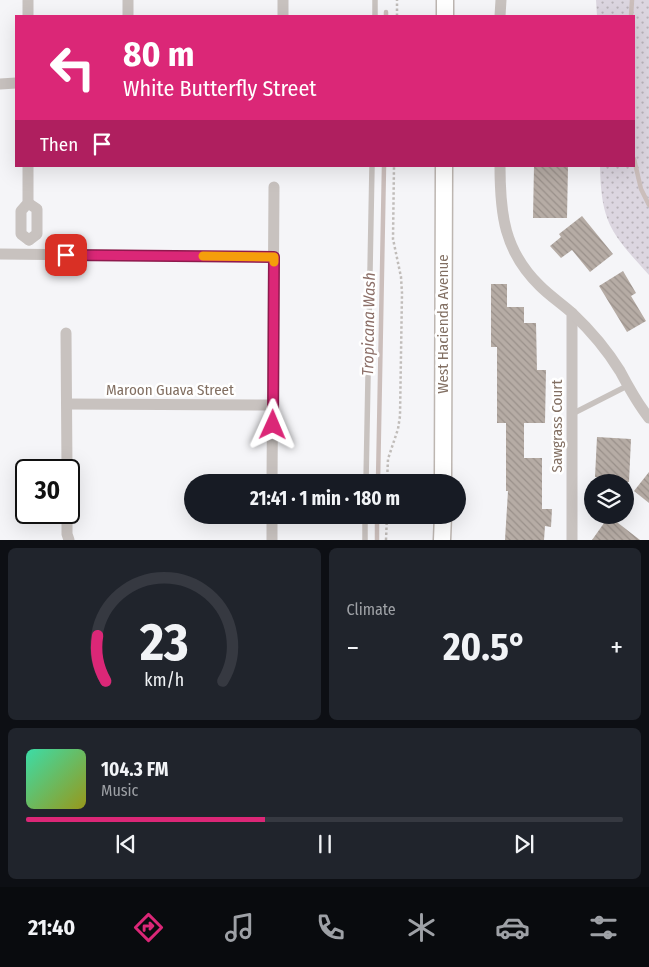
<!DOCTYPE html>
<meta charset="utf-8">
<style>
body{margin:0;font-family:"Fira Sans Condensed",sans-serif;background:#20242c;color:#f1f3f6;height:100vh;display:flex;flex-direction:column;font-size:19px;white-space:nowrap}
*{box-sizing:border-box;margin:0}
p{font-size:16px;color:#9ea1a6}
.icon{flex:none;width:28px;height:28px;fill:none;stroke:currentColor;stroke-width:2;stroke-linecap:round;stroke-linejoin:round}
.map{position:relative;height:540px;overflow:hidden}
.sheet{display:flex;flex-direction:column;gap:8px;padding:8px;background:#0d0f14;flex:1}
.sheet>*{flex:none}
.hud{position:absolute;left:15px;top:15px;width:620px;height:152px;border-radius:0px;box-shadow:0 5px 20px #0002;background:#db2777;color:#fff;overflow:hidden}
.controls{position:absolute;left:584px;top:474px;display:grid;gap:10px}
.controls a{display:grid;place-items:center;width:50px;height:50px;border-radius:50%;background:#171b24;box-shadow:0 5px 20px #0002;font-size:25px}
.speed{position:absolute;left:15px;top:459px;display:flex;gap:10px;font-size:25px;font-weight:700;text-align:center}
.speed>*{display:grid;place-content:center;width:65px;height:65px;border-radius:50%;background:#171b24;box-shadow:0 5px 20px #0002;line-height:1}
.speed .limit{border:2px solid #111;border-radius:8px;background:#fff;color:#111}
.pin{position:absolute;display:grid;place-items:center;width:42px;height:42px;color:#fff;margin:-21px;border-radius:10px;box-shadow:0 2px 8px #0006}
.me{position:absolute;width:55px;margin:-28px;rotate:1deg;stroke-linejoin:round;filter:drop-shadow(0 0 4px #0008)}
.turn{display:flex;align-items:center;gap:18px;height:105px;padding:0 25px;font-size:22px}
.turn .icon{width:65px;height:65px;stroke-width:2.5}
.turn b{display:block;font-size:35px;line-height:42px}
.then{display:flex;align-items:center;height:48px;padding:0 25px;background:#0003;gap:10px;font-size:19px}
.big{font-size:38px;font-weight:700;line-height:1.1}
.sheet .tile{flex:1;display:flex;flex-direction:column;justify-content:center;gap:8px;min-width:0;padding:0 18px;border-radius:8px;background:#20242c}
.sheet .dial{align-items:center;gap:0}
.dial svg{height:130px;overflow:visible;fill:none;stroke:#363941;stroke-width:7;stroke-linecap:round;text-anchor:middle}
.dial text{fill:#f1f3f6;stroke:none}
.song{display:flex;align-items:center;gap:15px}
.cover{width:60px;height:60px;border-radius:8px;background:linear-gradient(135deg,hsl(160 70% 55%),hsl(60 70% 35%))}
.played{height:5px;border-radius:2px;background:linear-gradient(90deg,#db2777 40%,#363941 40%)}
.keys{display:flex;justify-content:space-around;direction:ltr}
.heat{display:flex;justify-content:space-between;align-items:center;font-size:28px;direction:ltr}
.sheet .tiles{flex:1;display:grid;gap:8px;grid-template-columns:1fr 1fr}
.tile:last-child{grid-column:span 2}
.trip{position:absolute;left:184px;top:474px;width:282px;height:50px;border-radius:25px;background:#171b24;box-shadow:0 5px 20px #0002;font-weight:700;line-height:50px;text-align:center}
.menu{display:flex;height:80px;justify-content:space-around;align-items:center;background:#090b0e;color:#9ea1a6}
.menu .icon{width:35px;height:35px}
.menu .current{color:#db2777}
.menu b{font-size:22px;color:#f1f3f6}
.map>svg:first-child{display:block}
.grass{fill:url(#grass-dots)}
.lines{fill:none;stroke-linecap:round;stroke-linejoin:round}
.stream{stroke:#cbbebb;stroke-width:4.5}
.building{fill:url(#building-back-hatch)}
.secondary-casing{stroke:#bdb6b1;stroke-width:19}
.path{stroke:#c0bcb9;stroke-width:2.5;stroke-dasharray:2.5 2.5;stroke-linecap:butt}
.lane{stroke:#c8c2bf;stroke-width:5.5}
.street{stroke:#c8c2bf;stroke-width:11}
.secondary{stroke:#fff;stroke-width:16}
.route-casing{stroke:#8e194d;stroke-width:12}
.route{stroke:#db2777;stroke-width:9}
.slow{stroke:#f59e0b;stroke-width:9}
.labels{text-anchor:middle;stroke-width:5;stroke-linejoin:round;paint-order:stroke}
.street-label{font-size:15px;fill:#826f62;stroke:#fff}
.water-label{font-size:16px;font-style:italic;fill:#8b6e67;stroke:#fff}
</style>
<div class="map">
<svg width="649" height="540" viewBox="0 0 649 540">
<defs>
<pattern id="grass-dots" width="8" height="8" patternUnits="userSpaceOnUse" patternTransform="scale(1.25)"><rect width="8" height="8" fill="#dcd6e0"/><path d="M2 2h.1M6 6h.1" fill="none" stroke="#b8b2b9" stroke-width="1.8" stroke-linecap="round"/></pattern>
<pattern id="building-back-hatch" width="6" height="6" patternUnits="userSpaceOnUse" patternTransform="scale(1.25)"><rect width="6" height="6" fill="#b6aca5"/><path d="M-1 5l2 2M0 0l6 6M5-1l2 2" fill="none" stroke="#99908a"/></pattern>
</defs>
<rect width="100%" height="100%" fill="#f5f5f8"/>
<path class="grass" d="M596,0H649V275C612,234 601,224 600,166H634V16H597Z"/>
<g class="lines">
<g class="stream">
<polyline points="386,16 386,12"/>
<polyline points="631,16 632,0"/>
<polyline points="634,159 641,189 649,205"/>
<polyline points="378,482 384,166"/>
<polyline points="377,540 377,515"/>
</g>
</g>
<g class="building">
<polygon points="534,166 568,166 567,218 533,218"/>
<polygon points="582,216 613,254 590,272 572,250 561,258 550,246 561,237 559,234"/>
<polygon points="623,271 636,293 631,296 646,321 627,332 599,286"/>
<polygon points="491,284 507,284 507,307 524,307 524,323 536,323 537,370 546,370 545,423 524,423 524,458 542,458 542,509 552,509 551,527 545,526 544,540 505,540 508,491 506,491 506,423 497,423 497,347 491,347"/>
<polygon points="597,437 631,439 629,482 606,482 606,478 595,477"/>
<polygon points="649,472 649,503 634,491"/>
<polygon points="609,516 640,540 592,540"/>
</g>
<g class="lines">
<g class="secondary-casing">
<g id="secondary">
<polyline points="445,16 445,0"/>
<polyline points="443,482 444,166"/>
<polyline points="442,540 443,515"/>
</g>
</g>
<g class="path">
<polyline points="397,16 397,0"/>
<polyline points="387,482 388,459 398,429 400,416 402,293 401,277 393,239 394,166"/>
<polyline points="386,540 387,515"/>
</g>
<g class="lane">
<polyline points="375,16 375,0"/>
<polyline points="572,414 627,386"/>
<polyline points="366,482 372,166"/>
<polyline points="365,540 365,515"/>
</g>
<g class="street">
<polyline points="28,0 28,16"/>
<polyline points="128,0 128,16"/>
<polyline points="283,16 283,0"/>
<polyline points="500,16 501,0"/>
<polyline points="0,84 16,83"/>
<polyline points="28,166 28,203 21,211 21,234 29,240"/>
<path d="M500,166C500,214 504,251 540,286C550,296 562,304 572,313V540"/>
<polyline points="28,203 37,209 37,234 29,240"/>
<polyline points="0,254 274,257"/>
<path d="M572,313C590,330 607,350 620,371C629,388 637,403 649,418"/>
<polyline points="66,333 67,470"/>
<polyline points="67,404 273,405"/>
<polyline points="272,482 274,187"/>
<polyline points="67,512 67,534 69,540"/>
<polyline points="272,540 272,515"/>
</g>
<use href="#secondary" class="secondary"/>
</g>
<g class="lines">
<g class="route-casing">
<polyline id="route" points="66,255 274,257 273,425"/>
</g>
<use href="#route" class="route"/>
<polyline class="slow" points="203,256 274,257 274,262"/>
</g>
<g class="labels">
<g class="street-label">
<text transform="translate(443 324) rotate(-90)" y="5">West Hacienda Avenue</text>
<text x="170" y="395">Maroon Guava Street</text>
<text transform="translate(557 426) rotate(-90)" y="5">Sawgrass Court</text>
</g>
<g class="water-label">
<text transform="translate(368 324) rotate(-89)" y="6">Tropicana Wash</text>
</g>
</g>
</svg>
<div class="controls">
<a><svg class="icon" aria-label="layers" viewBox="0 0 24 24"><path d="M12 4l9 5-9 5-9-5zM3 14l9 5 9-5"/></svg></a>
</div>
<div class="speed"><div class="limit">30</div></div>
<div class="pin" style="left:66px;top:255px;background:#d93025"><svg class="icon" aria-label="arrive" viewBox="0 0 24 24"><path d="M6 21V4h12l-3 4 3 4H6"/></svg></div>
<svg class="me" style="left:273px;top:425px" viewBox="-20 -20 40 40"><path d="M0-17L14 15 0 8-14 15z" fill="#db2777" stroke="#fff" stroke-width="4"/></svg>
<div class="trip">21:41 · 1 min · 180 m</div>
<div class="hud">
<div class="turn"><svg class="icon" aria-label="left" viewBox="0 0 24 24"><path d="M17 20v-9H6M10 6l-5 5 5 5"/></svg><div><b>80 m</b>White Butterfly Street</div></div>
<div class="then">Then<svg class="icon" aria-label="arrive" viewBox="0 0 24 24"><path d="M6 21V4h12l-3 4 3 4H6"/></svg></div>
</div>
</div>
<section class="sheet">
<div class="tiles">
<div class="tile dial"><svg viewBox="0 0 100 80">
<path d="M14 69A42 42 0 1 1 86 69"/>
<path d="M14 69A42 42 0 0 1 9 41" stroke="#db2777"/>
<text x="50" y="56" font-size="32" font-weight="700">23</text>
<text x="50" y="72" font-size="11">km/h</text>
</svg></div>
<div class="tile"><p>Climate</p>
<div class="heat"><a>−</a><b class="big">20.5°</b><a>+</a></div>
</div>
<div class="tile">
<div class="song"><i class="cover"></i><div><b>104.3 FM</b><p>Music</p></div></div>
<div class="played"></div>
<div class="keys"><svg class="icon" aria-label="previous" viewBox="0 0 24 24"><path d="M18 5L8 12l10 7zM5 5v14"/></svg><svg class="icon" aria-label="pause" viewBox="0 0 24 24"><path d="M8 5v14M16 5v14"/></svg><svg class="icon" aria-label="next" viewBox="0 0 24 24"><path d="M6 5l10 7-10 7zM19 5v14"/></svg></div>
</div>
</div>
</section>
<nav class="menu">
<b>21:40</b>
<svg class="icon current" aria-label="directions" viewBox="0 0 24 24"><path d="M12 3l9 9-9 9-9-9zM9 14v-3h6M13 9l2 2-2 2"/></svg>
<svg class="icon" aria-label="music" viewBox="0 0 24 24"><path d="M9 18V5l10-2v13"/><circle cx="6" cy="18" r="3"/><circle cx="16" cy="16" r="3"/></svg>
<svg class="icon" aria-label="phone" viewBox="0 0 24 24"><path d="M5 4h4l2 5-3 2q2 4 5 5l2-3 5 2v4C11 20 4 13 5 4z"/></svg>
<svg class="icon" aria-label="climate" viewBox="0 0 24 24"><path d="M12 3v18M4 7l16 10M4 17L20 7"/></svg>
<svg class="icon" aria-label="car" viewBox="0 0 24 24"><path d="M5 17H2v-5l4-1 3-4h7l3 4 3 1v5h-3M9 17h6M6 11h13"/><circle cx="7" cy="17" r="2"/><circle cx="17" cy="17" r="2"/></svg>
<svg class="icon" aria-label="filters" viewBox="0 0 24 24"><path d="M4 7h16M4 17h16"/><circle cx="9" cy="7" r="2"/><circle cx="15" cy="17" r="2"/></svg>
</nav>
